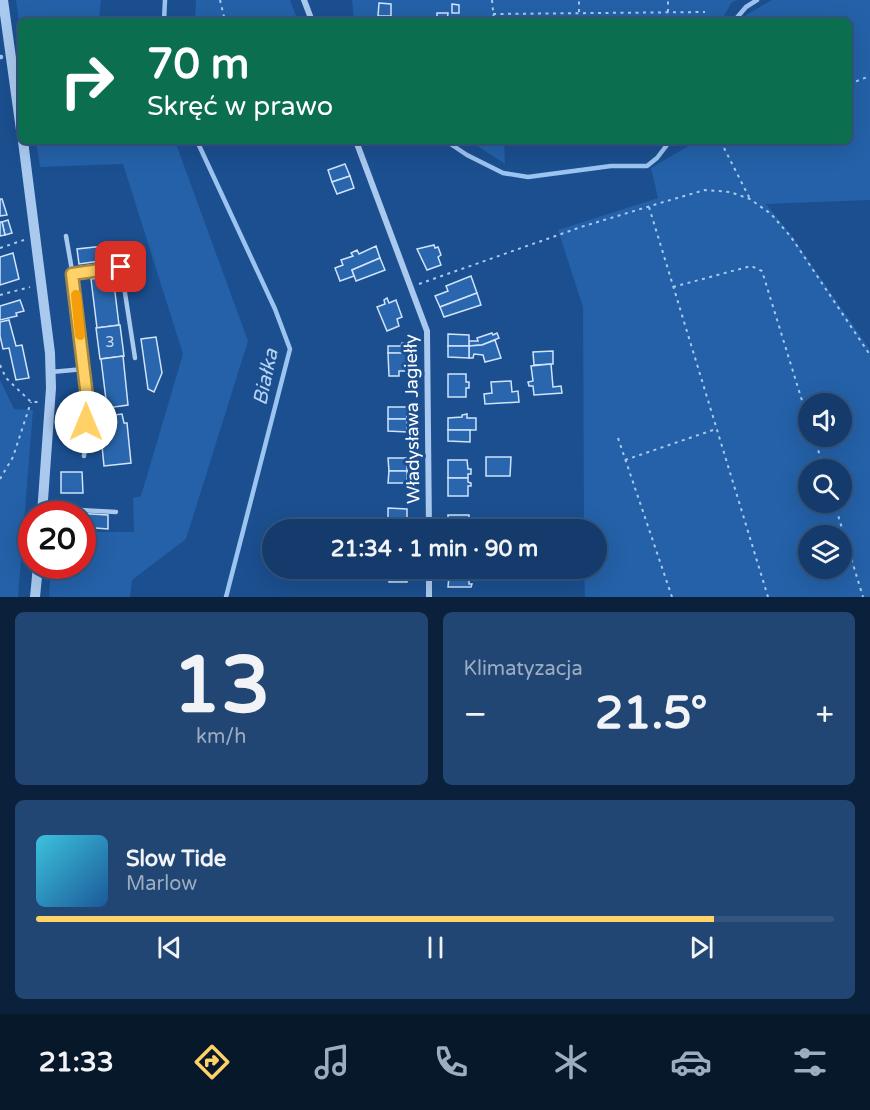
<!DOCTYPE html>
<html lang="pl">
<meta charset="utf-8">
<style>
body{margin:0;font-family:"Varela Round",sans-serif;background:#214673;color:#f1f3f6;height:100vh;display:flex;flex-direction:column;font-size:22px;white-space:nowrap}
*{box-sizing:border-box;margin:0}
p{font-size:20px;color:#9dadc1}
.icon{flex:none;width:33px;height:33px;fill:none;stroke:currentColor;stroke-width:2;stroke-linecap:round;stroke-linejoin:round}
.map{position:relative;height:597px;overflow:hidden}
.details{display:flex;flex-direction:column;gap:15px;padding:15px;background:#0b203b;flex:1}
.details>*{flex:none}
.hud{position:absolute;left:18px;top:18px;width:834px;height:126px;border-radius:9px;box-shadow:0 6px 24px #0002,0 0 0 2px #33557e;background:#0b6e4f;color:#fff;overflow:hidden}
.controls{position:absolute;left:798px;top:393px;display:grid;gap:12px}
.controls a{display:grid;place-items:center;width:54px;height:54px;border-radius:50%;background:#143b6b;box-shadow:0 6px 24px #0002,0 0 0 2px #33557e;font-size:30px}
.speed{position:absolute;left:18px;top:501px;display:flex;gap:12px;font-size:30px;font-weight:700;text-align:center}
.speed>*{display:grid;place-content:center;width:78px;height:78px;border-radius:50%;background:#143b6b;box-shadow:0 6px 24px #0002,0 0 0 2px #33557e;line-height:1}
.speed .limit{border:9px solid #d22;background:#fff;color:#111}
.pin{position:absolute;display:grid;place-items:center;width:51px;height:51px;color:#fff;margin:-26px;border-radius:12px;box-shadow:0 3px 9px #0006}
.me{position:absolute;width:66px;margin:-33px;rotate:0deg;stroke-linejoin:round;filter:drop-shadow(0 0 4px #0008)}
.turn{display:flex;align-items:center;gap:21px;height:126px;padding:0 30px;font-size:27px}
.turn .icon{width:78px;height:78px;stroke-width:2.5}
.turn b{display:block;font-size:42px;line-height:51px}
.big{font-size:45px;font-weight:700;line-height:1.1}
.details .card{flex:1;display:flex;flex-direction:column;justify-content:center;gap:9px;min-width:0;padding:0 21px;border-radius:9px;background:#214673}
.details .dial{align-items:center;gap:0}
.dial b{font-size:78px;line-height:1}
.song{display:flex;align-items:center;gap:18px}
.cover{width:72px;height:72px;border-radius:9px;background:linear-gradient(135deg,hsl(190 70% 55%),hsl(210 70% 35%))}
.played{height:6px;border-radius:3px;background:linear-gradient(90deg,#ffd166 85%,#33557e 85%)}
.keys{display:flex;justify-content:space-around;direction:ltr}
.heat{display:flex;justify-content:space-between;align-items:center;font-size:33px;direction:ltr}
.details .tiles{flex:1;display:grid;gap:15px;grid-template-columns:1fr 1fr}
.card:last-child{grid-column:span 2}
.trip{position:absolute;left:262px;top:519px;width:345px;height:60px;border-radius:30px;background:#143b6b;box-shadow:0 6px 24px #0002,0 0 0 2px #33557e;font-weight:700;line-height:60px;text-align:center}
.menu{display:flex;height:96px;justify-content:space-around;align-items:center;background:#08182b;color:#9dadc1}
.menu .icon{width:42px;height:42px}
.menu .active{color:#ffd166}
.menu b{font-size:27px;color:#f1f3f6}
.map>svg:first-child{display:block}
.green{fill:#2461a8;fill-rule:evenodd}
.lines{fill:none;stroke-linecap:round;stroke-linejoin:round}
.stream{stroke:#9cc4f0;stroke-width:4.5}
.building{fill:#2a66ad;stroke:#cfe3fa;stroke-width:1.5}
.path{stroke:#a9c9ee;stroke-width:2;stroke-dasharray:3 4.5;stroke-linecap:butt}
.service{stroke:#a9c9ee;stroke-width:4.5}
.minor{stroke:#a9c9ee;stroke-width:6}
.tertiary{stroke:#a9c9ee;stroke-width:10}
.route-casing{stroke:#a68842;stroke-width:15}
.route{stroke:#ffd166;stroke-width:10}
.slow{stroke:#f59e0b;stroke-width:10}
.labels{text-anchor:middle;stroke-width:6;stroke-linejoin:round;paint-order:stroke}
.number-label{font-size:15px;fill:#cad9ea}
.street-label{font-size:18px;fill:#fff;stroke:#1b4f8f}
.water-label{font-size:20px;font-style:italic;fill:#b5d3f5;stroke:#1b4f8f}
</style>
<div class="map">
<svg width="870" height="597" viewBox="0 0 870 597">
<rect width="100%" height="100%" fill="#1b4f8f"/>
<g class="green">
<polygon points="16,0 101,0 99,21 21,21 21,35"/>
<polygon points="196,0 290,0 298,21 195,21"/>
<polygon points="352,0 737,0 732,2 721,21 354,21"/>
<path d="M772,0H870V200L766,204L792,236L870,350V597H585L584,569L597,568V530L584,529L583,307L558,230L658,198L651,168L697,141H849V21H742L746,15ZM808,404H842V436H808ZM808,470H842V502H808ZM808,536H842V568H808Z"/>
<polygon points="36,141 175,141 248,341 186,539 132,580 130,597 49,597 51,566 82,566 83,532 134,532 133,498 141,496 183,354 123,164 40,167"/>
<polygon points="470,141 504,141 505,164"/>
<polygon points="0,380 14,409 33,410 18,597 0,597"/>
</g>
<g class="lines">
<g class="stream">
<polyline points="164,21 165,0"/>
<polyline points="734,21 746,7 757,0"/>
<polyline points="0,57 1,57"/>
<polyline points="197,141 275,309 290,349 226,597"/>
<polyline points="446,141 467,155 503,173 528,177 611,166 647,166 657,158 670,141"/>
</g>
</g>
<g class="building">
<polygon points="379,3 391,4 391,16 378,16"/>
<polygon points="452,4 459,5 459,13 452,13"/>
<polygon points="437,13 448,13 447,21 437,21"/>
<polygon points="345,164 350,176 332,182 328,170"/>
<polygon points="350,176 354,188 337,194 332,182"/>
<polygon points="0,199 2,199 7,215 0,216"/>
<polygon points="8,220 12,233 5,235 2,222"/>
<polygon points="0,222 2,222 5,235 0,236"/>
<polygon points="434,245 435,248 438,247 441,255 438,257 441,265 427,270 417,249"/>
<polygon points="376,246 380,258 352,270 354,276 340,281 335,268 343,265 341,260 353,256 351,253 357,250 359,254"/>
<polygon points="95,247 99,247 100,261 79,264 77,249"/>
<polygon points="13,253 19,279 0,285 0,257"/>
<polygon points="380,258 385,270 356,281 352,270"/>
<polygon points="113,276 119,325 97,328 91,279"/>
<polygon points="471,276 477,293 440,307 435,296 448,291 446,286"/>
<polygon points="477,293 481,305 444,317 440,307"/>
<polygon points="387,298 389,303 396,300 402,317 397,319 399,326 387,331 377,307 385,304 384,300"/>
<polygon points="20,300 24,311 16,313 17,316 0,320 0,306"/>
<polygon points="9,320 16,346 22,345 29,378 16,380 9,348 3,349 0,336 0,322"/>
<polygon points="120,325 124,356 100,359 96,328"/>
<polygon points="492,333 493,335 497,333 499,338 482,345 469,346 469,341 478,341 477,338"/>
<polygon points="448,334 469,335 469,346 448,346"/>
<polygon points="156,337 162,373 154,392 148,389 141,339"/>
<polygon points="495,340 501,358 485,362 483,355 474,354 473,358 469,358 469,346 482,345"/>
<polygon points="402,343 412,343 412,354 388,353 388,346 401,346"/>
<polygon points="448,346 469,346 469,358 448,357"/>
<polygon points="553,351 553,364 534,365 533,352"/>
<polygon points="388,353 407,353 407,371 399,371 399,376 389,376"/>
<polygon points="123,356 128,405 107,408 101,359"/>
<polygon points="551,364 553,387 561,386 562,393 534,395 533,386 529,386 528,382 533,381 531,366"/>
<polygon points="448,374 466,374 466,382 469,382 469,388 466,388 466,397 448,397"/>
<polygon points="511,381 512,392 518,391 519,402 485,404 484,394 492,393 491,382"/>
<rect x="388" y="407" width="19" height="12"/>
<polygon points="122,414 124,423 127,423 131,463 104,466 100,426 116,424 114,415"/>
<polygon points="467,414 467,418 476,418 476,430 448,430 448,418 462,417 462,415"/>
<polygon points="388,419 407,419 407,432 388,431"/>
<polygon points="448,430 470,430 470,442 448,441"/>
<polygon points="486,457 511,457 510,476 486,476"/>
<polygon points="388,458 407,458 407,471 389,471"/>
<polygon points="448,460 467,460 468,469 471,469 471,474 468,474 468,478 448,478"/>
<polygon points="389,471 407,471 407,483 388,483"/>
<polygon points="61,472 82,472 83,493 61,493"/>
<polygon points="448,478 468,478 468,482 471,483 471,486 468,486 468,496 448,496"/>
<polygon points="388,508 407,509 407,521 388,521"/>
<polygon points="75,513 108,515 108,529 82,527 82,514"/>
<rect x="448" y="515" width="21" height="12"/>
<rect x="388" y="521" width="19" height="9"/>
<rect x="448" y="527" width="21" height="3"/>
<rect x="449" y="568" width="20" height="8"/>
<polygon points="408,569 407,582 389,582 389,570"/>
<polygon points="449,576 469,576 469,584 472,584 471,587 448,587"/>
</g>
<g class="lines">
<g class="path">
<polyline points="220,0 225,21"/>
<polyline points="492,0 494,21"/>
<polyline points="579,12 579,0"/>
<polyline points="668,12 668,0"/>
<polyline points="493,14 705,12"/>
<polyline points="849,84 870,76"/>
<polyline points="722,141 722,144 750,199"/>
<polyline points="649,207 768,597"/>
<polyline points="0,248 24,240"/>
<polyline points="419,284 581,227 667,201 705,190 730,192 750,199 771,214 791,237 870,355"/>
<polyline points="673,287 751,266 762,271 808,420"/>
<polyline points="0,295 30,287"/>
<polyline points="0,365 6,378 31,402 38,402"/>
<polyline points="814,436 824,470"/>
<polyline points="618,438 672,597"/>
<polyline points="625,460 716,429"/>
<polyline points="0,479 13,457 31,402"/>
<polyline points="834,502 863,597"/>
</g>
<g class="service">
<polyline points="66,236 77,299 88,405 84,456"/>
<polyline points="73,274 121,267 135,358"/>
<polyline points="51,372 84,369"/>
<polyline points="43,508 116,512"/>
</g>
<g class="minor">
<polyline points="304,0 312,21"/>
<polyline points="356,141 427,331 429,530"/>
<polyline points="429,568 429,597"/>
</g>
<g class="tertiary">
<polyline points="3,0 21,130"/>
<polyline points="23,141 50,353 51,388 42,514"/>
<polyline points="35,597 38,566"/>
</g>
</g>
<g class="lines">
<g class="route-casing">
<polyline id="route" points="86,422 88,405 72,274 121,267"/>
</g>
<use href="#route" class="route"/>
<polyline class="slow" points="76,295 80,335"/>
</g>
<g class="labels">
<g class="number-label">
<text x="110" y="347">3</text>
</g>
<g class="street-label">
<text transform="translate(412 419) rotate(-91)" y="6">Władysława Jagiełły</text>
</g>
<g class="water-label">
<text transform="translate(265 377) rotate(-78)" y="7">Białka</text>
</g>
</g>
</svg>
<div class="controls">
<a><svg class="icon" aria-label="sound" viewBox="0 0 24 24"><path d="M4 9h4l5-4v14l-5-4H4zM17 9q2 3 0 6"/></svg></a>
<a><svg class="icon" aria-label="search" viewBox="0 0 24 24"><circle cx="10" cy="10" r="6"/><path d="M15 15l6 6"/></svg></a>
<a><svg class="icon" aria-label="layers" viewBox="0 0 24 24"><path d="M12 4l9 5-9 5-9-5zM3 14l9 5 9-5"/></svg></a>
</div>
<div class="speed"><div class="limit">20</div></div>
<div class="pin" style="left:121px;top:267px;background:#d93025"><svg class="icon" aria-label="arrive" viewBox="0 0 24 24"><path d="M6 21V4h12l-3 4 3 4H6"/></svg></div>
<svg class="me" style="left:86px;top:422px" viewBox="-20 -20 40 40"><circle r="19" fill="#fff"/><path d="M0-13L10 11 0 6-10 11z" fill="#ffd166"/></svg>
<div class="trip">21:34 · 1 min · 90 m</div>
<div class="hud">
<div class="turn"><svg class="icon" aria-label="right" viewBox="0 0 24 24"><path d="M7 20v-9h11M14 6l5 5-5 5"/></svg><div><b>70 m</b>Skręć w prawo</div></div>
</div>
</div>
<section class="details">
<div class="tiles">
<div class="card dial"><b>13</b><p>km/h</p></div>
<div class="card"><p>Klimatyzacja</p>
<div class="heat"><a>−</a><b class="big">21.5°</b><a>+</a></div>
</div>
<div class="card">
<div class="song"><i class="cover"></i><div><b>Slow Tide</b><p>Marlow</p></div></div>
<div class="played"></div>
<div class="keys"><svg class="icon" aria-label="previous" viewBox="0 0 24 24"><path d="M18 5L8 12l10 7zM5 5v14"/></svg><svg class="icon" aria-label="pause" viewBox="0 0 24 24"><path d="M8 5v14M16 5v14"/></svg><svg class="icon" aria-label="next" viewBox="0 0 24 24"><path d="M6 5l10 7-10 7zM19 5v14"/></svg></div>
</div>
</div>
</section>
<nav class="menu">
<b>21:33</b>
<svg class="icon active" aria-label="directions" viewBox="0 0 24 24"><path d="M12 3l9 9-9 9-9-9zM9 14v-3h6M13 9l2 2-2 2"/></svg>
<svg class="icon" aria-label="music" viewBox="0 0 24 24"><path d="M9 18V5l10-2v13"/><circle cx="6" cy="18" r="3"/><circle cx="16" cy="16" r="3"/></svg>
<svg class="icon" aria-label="phone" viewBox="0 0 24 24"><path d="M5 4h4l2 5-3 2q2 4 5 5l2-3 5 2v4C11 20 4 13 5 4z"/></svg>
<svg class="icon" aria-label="climate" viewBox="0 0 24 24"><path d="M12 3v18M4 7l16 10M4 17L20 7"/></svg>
<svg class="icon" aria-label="car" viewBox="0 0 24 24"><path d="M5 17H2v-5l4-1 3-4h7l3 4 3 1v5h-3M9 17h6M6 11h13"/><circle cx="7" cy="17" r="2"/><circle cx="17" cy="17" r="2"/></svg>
<svg class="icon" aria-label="filters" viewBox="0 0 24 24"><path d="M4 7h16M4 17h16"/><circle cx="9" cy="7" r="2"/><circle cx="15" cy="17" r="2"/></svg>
</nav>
